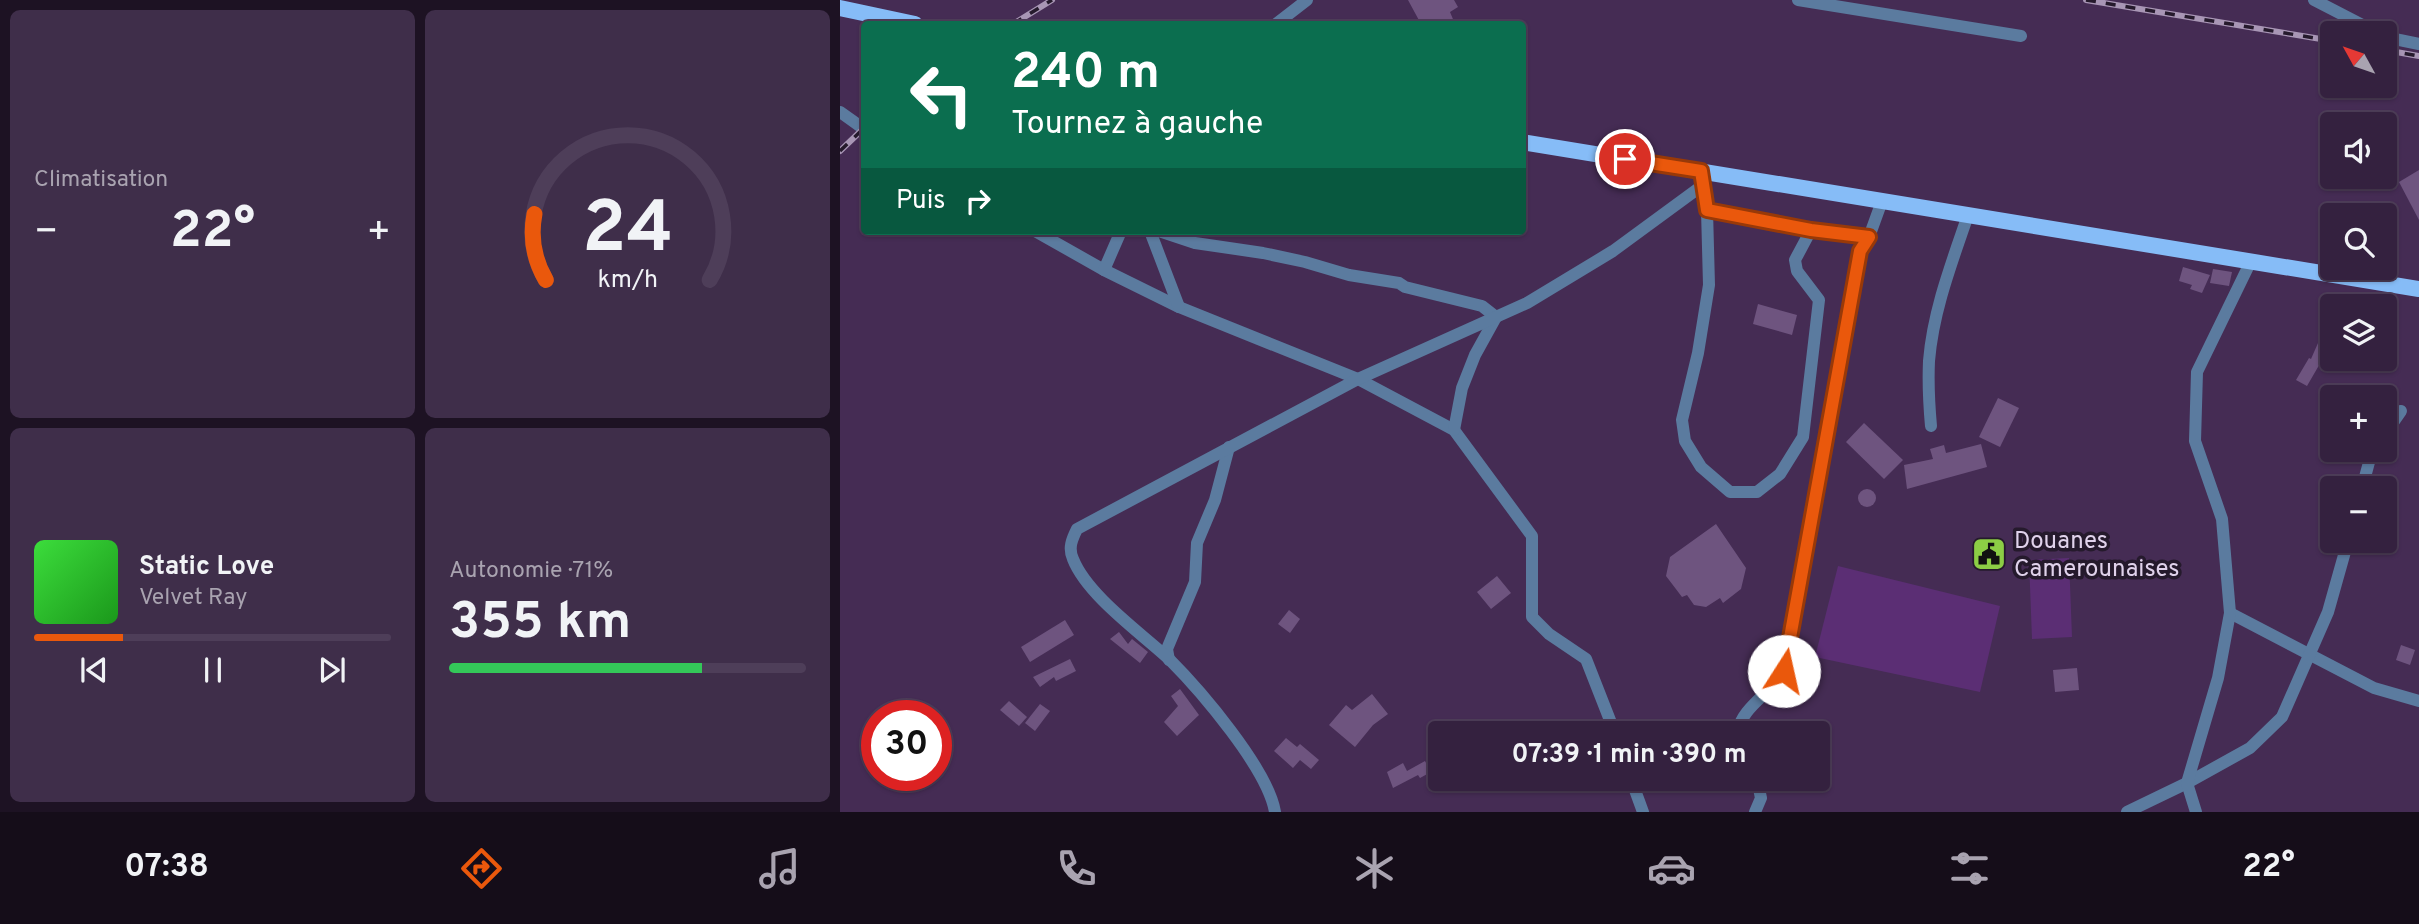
<!DOCTYPE html>
<html lang="fr">
<meta charset="utf-8">
<style>
body{margin:0;font-family:Overpass,sans-serif;background:#3f2e4a;color:#f1f3f6;height:100vh;display:flex;flex-direction:column;font-size:26px;white-space:nowrap}
*{box-sizing:border-box;margin:0}
p{font-size:23px;color:#a9a3b0}
.icon{flex:none;width:38px;height:38px;fill:none;stroke:currentColor;stroke-width:2;stroke-linecap:round;stroke-linejoin:round}
.map{position:relative;flex:1;overflow:hidden}
.sheet{display:flex;flex-direction:column;gap:10px;padding:10px;background:#1d1223;width:840px}
.sheet>*{flex:none}
.hud{position:absolute;left:21px;top:21px;width:665px;height:214px;border-radius:7px;box-shadow:0 2px 5px #0004,0 0 0 2px #4e3e59;background:#0b6e4f;color:#fff;overflow:hidden}
.needle{width:46px;rotate:310deg}
.tools{position:absolute;left:1480px;top:21px;display:grid;gap:14px}
.tools a{display:grid;place-items:center;width:77px;height:77px;border-radius:7px;background:#34213f;box-shadow:0 2px 5px #0004,0 0 0 2px #4e3e59;font-size:35px}
.speed{position:absolute;left:21px;top:700px;display:flex;gap:14px;font-size:35px;font-weight:700;text-align:center}
.speed>*{display:grid;place-content:center;width:91px;height:91px;border-radius:50%;background:#34213f;box-shadow:0 2px 5px #0004,0 0 0 2px #4e3e59;line-height:1}
.speed .limit{border:10px solid #d22;background:#fff;color:#111}
.pin{position:absolute;display:grid;place-items:center;width:60px;height:60px;color:#fff;margin:-30px;border:4px solid #fff;border-radius:50%;box-shadow:0 2px 7px #0007}
.me{position:absolute;width:77px;margin:-38px;rotate:10deg;stroke-linejoin:round;filter:drop-shadow(0 0 5px #0008)}
.turn{display:flex;align-items:center;gap:24px;height:147px;padding:0 35px;font-size:32px}
.turn .icon{width:91px;height:91px;stroke-width:2.5}
.turn b{display:block;font-size:49px;line-height:60px}
.then{display:flex;align-items:center;height:66px;padding:0 35px;background:#0003;gap:14px;font-size:26px}
.big{font-size:52px;font-weight:700;line-height:1.1}
.sheet .card{flex:1;display:flex;flex-direction:column;justify-content:center;gap:10px;min-width:0;padding:0 24px;border-radius:10px;background:#3f2e4a}
.sheet .dial{align-items:center;gap:0}
.dial svg{height:182px;overflow:visible;fill:none;stroke:#4e3e59;stroke-width:7;stroke-linecap:round;text-anchor:middle}
.dial text{fill:#f1f3f6;stroke:none}
.song{display:flex;align-items:center;gap:21px}
.cover{width:84px;height:84px;border-radius:10px;background:linear-gradient(135deg,hsl(120 70% 55%),hsl(120 70% 35%))}
.played{height:7px;border-radius:4px;background:linear-gradient(90deg,#ea580c 25%,#4e3e59 25%)}
.keys{display:flex;justify-content:space-around;direction:ltr}
.heat{display:flex;justify-content:space-between;align-items:center;font-size:38px;direction:ltr}
.charge{height:10px;border-radius:5px;background:linear-gradient(90deg,#34c759 71%,#4e3e59 0)}
.sheet .tiles{flex:1;display:grid;gap:10px;grid-template-columns:repeat(2,1fr)}
.trip{position:absolute;left:588px;top:721px;width:402px;height:70px;border-radius:7px;background:#34213f;box-shadow:0 2px 5px #0004,0 0 0 2px #4e3e59;font-weight:700;line-height:70px;text-align:center}
.tabs{display:flex;height:112px;justify-content:space-around;align-items:center;background:#150d19;color:#a9a3b0}
.tabs .icon{width:49px;height:49px}
.tabs .on{color:#ea580c}
.tabs b{font-size:32px;color:#f1f3f6}
main{display:flex;flex:1;min-height:0}
.map>svg:first-child{display:block}
.green{fill:#5b2e74}
.building{fill:#6e547f}
.lines{fill:none;stroke-linecap:round;stroke-linejoin:round}
.minor{stroke:#5b7b9f;stroke-width:12}
.major{stroke:#86bcf7;stroke-width:16}
.rail-casing{stroke:#a896b5;stroke-width:6}
.rail{stroke:#251a2c;stroke-width:3.5;stroke-dasharray:10;stroke-linecap:butt}
.route-casing{stroke:#983908;stroke-width:18}
.route{stroke:#ea580c;stroke-width:12}
.labels{text-anchor:middle;stroke-width:7;stroke-linejoin:round;paint-order:stroke}
.poi-label{font-size:24px;fill:#e0d2eb;stroke:#251a2c;text-anchor:start}
</style>
<main>
<section class="sheet">
<div class="tiles">
<div class="card"><p>Climatisation</p>
<div class="heat"><a>−</a><b class="big">22°</b><a>+</a></div>
</div>
<div class="card dial"><svg viewBox="0 0 100 80">
<path d="M14 69A42 42 0 1 1 86 69"/>
<path d="M14 69A42 42 0 0 1 9 40" stroke="#ea580c"/>
<text x="50" y="56" font-size="32" font-weight="700">24</text>
<text x="50" y="72" font-size="11">km/h</text>
</svg></div>
<div class="card">
<div class="song"><i class="cover"></i><div><b>Static Love</b><p>Velvet Ray</p></div></div>
<div class="played"></div>
<div class="keys"><svg class="icon" aria-label="previous" viewBox="0 0 24 24"><path d="M18 5L8 12l10 7zM5 5v14"/></svg><svg class="icon" aria-label="pause" viewBox="0 0 24 24"><path d="M8 5v14M16 5v14"/></svg><svg class="icon" aria-label="next" viewBox="0 0 24 24"><path d="M6 5l10 7-10 7zM19 5v14"/></svg></div>
</div>
<div class="card"><p>Autonomie · 71%</p><b class="big">355 km</b><div class="charge"></div></div>
</div>
</section>
<div class="map">
<svg width="1579" height="812" viewBox="0 0 1579 812">
<rect width="100%" height="100%" fill="#452c54"/>
<g class="green">
<polygon points="1229,558 1232,637 1192,639 1189,560"/>
<polygon points="998,566 1160,606 1140,692 975,657"/>
</g>
<g class="building">
<polygon points="568,0 614,0 618,7 610,12 615,24 581,24"/>
<polygon points="1579,170 1579,220 1559,182"/>
<polygon points="1343,267 1370,275 1362,293 1350,289 1352,285 1339,281"/>
<polygon points="1373,269 1392,272 1389,286 1370,283"/>
<polygon points="918,304 957,315 952,335 913,324"/>
<polygon points="1478,343 1489,348 1467,386 1456,380 1469,358 1471,359"/>
<polygon points="1158,398 1179,408 1160,447 1139,437"/>
<polygon points="1024,423 1063,460 1044,479 1006,442"/>
<polygon points="1141,444 1147,467 1067,489 1064,465 1093,459 1090,449 1104,445 1106,453"/>
<circle cx="1027" cy="498" r="9"/>
<polygon points="876,524 906,568 901,589 883,603 880,598 866,607 854,605 847,595 842,597 826,576 830,557"/>
<polygon points="657,576 671,593 651,609 637,592"/>
<polygon points="449,610 460,619 450,633 438,624"/>
<polygon points="225,620 234,635 190,662 181,647"/>
<polygon points="279,632 288,644 292,639 308,652 300,663 270,639"/>
<polygon points="1561,645 1575,650 1570,665 1556,660"/>
<polygon points="230,659 236,671 216,681 214,677 200,687 193,677"/>
<polygon points="1237,668 1239,690 1215,692 1213,670"/>
<polygon points="340,689 359,715 337,736 324,722 338,706 331,696"/>
<polygon points="532,694 548,714 533,725 515,747 489,725 506,705 512,710"/>
<polygon points="169,701 187,717 179,726 160,710"/>
<polygon points="200,704 210,711 195,731 185,723"/>
<polygon points="446,738 457,747 460,744 479,760 471,769 460,760 453,768 434,751"/>
<polygon points="585,761 591,772 580,778 578,775 553,788 547,772 563,763 567,771"/>
</g>
<g class="lines">
<g class="minor">
<polyline points="958,0 1181,36"/>
<polyline points="1474,0 1538,33"/>
<polyline points="436,24 467,0"/>
<polyline points="1545,37 1579,44"/>
<polyline points="0,112 24,129"/>
<polyline points="862,179 867,210 869,285 858,353 842,420 845,441 861,467 890,492 917,492 940,474 963,437 979,300 957,271 955,260 971,230"/>
<polyline points="867,210 971,230 1029,237"/>
<polyline points="195,231 264,270 339,307 518,379 614,430 692,536 692,617 709,634 746,659 775,733"/>
<polyline points="310,231 339,307"/>
<polyline points="319,231 355,243 423,253 465,262 509,275 559,283 565,287 642,306 656,317 635,355 622,388 614,430"/>
<polyline points="264,270 281,231"/>
<path d="M1091,426C1089,404 1088,383 1089,361C1093,311 1112,262 1128,215"/>
<polyline points="1545,434 1561,411"/>
<polyline points="1522,488 1531,455 1535,450"/>
<polyline points="1390,613 1534,688 1579,701"/>
<polyline points="329,660 327,649 355,582 357,543 375,500 389,447"/>
<path d="M897,733C902,706 931,694 944,671L1020,251L1029,237L1042,201"/>
<polyline points="791,779 803,812"/>
<path d="M435,812C428,769 360,690 329,659C301,633 247,595 233,559C228,548 232,539 237,529L518,379L687,303L773,251L863,185"/>
<polyline points="915,812 921,798 917,779"/>
<polyline points="1287,812 1347,783 1410,748 1442,717 1488,612 1508,541"/>
<polyline points="1356,812 1347,783 1378,678 1390,613 1382,519 1355,441 1357,372 1411,261"/>
</g>
<g class="major">
<polyline points="0,8 75,24"/>
<polyline points="682,142 1579,289"/>
</g>
<g class="rail-casing">
<g id="rail">
<polyline points="1246,0 1493,41"/>
<polyline points="173,24 212,0"/>
<polyline points="1545,50 1579,56"/>
<polyline points="0,151 24,128"/>
</g>
</g>
<use href="#rail" class="rail"/>
</g>
<g class="lines">
<g class="route-casing">
<polyline id="route" points="785,159 861,171 867,210 971,230 1029,237 1020,251 944,671"/>
</g>
<use href="#route" class="route"/>
</g>
<defs>
<g id="civic-square" transform="scale(1.75)"><rect x="-9" y="-9" width="18" height="18" rx="4" fill="#8cce45" stroke="#251a2c"/><path d="M-.6-6.5H3V-4.5H.6V-3L4-1V1h2V6H-6V1h2V-1L-.6-3ZM-1.2 2.5V6h2.4V2.5Z" fill="#111"/></g>
</defs>
<g fill-rule="evenodd">
<use href="#civic-square" x="1149" y="554"/>
</g>
<g class="labels">
<g class="poi-label">
<text x="1174" y="548">Douanes<tspan x="1174" dy="28">Camerounaises</tspan></text>
</g>
</g>
</svg>
<div class="tools">
<a><svg class="needle" viewBox="-14 -14 28 28"><path d="M0-13l5 13h-10z" fill="#e53935"/><path d="M0 13l5-13h-10z" fill="#a9a3b0"/></svg></a>
<a><svg class="icon" aria-label="sound" viewBox="0 0 24 24"><path d="M4 9h4l5-4v14l-5-4H4zM17 9q2 3 0 6"/></svg></a>
<a><svg class="icon" aria-label="search" viewBox="0 0 24 24"><circle cx="10" cy="10" r="6"/><path d="M15 15l6 6"/></svg></a>
<a><svg class="icon" aria-label="layers" viewBox="0 0 24 24"><path d="M12 4l9 5-9 5-9-5zM3 14l9 5 9-5"/></svg></a>
<a>+</a>
<a>−</a>
</div>
<div class="speed"><div class="limit">30</div></div>
<div class="pin" style="left:785px;top:159px;background:#d93025"><svg class="icon" aria-label="arrive" viewBox="0 0 24 24"><path d="M6 21V4h12l-3 4 3 4H6"/></svg></div>
<svg class="me" style="left:944px;top:671px" viewBox="-20 -20 40 40"><circle r="19" fill="#fff"/><path d="M0-13L10 11 0 6-10 11z" fill="#ea580c"/></svg>
<div class="trip">07:39 · 1 min · 390 m</div>
<div class="hud">
<div class="turn"><svg class="icon" aria-label="left" viewBox="0 0 24 24"><path d="M17 20v-9H6M10 6l-5 5 5 5"/></svg><div><b>240 m</b>Tournez à gauche</div></div>
<div class="then">Puis<svg class="icon" aria-label="right" viewBox="0 0 24 24"><path d="M7 20v-9h11M14 6l5 5-5 5"/></svg></div>
</div>
</div>
</main>
<nav class="tabs">
<b>07:38</b>
<svg class="icon on" aria-label="directions" viewBox="0 0 24 24"><path d="M12 3l9 9-9 9-9-9zM9 14v-3h6M13 9l2 2-2 2"/></svg>
<svg class="icon" aria-label="music" viewBox="0 0 24 24"><path d="M9 18V5l10-2v13"/><circle cx="6" cy="18" r="3"/><circle cx="16" cy="16" r="3"/></svg>
<svg class="icon" aria-label="phone" viewBox="0 0 24 24"><path d="M5 4h4l2 5-3 2q2 4 5 5l2-3 5 2v4C11 20 4 13 5 4z"/></svg>
<svg class="icon" aria-label="climate" viewBox="0 0 24 24"><path d="M12 3v18M4 7l16 10M4 17L20 7"/></svg>
<svg class="icon" aria-label="car" viewBox="0 0 24 24"><path d="M5 17H2v-5l4-1 3-4h7l3 4 3 1v5h-3M9 17h6M6 11h13"/><circle cx="7" cy="17" r="2"/><circle cx="17" cy="17" r="2"/></svg>
<svg class="icon" aria-label="filters" viewBox="0 0 24 24"><path d="M4 7h16M4 17h16"/><circle cx="9" cy="7" r="2"/><circle cx="15" cy="17" r="2"/></svg>
<b>22°</b>
</nav>
